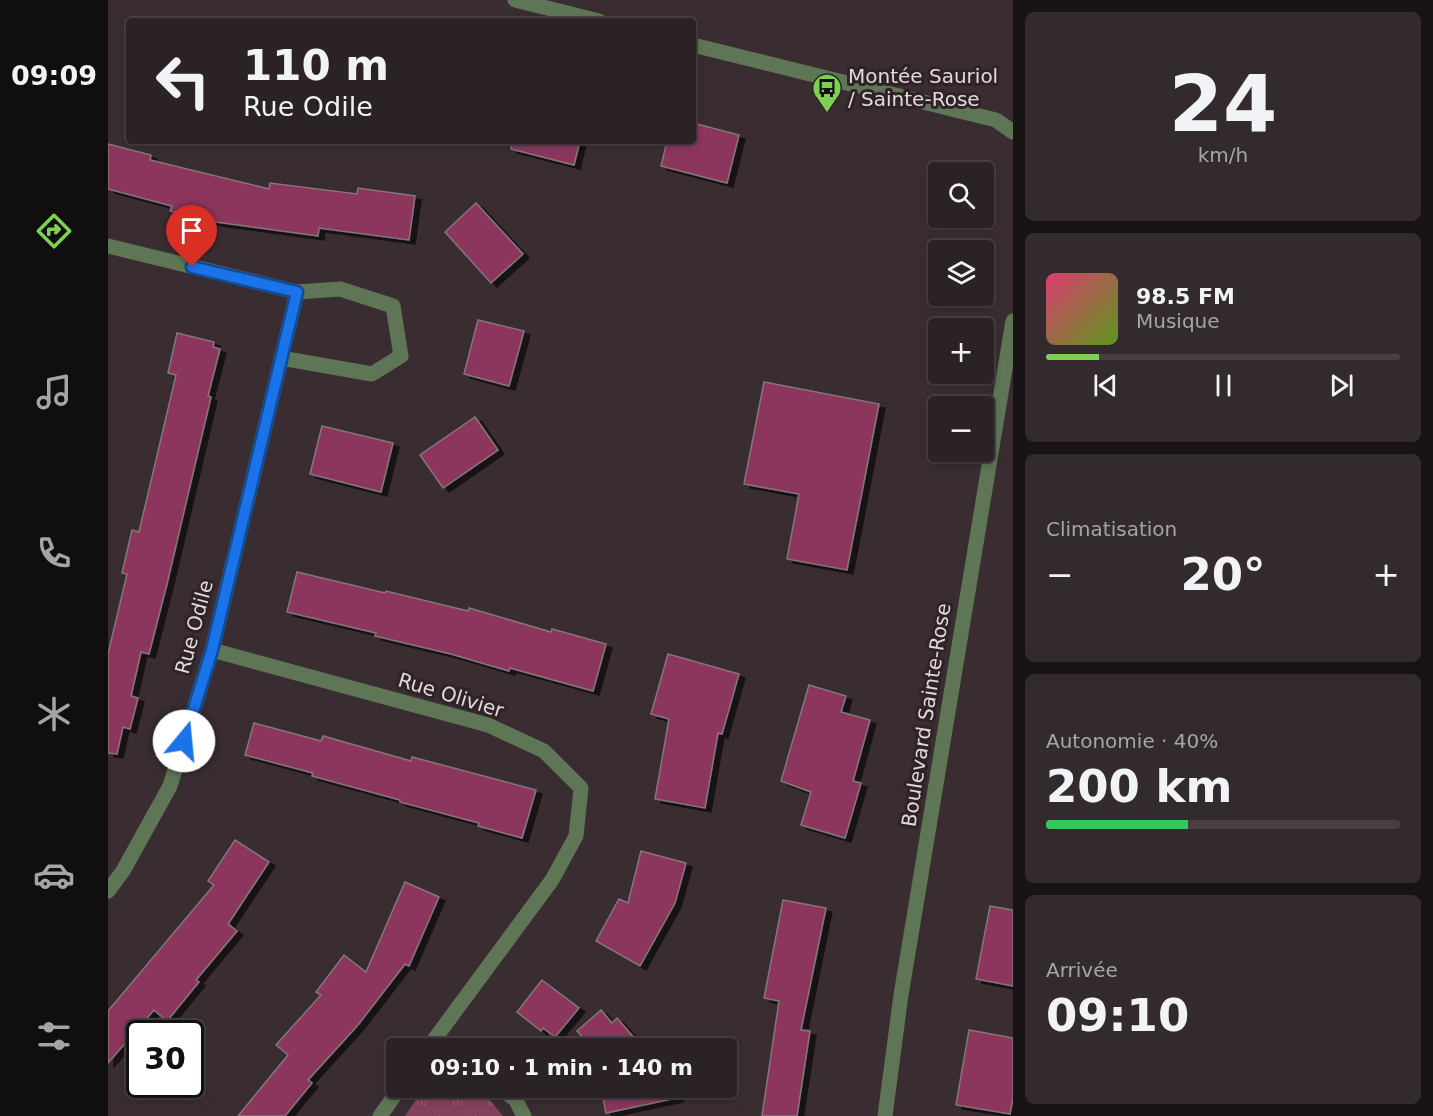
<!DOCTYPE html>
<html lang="fr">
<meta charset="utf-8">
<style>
body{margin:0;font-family:"DejaVu Sans",sans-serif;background:#332a2d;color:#f1f3f6;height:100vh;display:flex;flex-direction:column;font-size:22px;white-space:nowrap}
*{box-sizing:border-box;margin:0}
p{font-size:20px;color:#a6a4a7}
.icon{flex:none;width:33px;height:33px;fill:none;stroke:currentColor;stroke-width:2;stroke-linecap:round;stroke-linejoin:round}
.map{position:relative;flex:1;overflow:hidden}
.details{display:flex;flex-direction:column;gap:12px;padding:12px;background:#181314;width:420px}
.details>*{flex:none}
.banner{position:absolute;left:18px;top:18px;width:570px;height:126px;border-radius:6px;box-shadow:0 3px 9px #0003,0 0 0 2px #473f42;background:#2b2225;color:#f1f3f6;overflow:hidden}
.buttons{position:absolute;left:820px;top:162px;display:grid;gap:12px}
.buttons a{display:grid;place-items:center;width:66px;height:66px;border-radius:6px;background:#2b2225;box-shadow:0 3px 9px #0003,0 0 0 2px #473f42;font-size:30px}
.speed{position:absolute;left:18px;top:1020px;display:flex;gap:12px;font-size:30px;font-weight:700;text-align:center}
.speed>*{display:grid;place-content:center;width:78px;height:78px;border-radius:50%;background:#2b2225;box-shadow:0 3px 9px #0003,0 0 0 2px #473f42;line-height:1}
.speed .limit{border:3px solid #111;border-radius:9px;background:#fff;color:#111}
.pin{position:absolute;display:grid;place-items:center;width:51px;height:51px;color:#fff;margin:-62px -26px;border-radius:50% 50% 50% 0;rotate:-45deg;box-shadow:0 0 6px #0007}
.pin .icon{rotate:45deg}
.me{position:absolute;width:66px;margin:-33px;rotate:17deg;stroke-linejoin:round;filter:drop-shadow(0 0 4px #0008)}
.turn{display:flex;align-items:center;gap:21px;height:126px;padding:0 18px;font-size:27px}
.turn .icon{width:78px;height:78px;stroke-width:2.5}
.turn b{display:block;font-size:42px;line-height:51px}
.big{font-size:45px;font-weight:700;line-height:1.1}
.details .widget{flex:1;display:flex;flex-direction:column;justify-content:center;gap:9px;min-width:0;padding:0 21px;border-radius:9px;background:#332a2d}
.details .dial{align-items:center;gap:0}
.dial b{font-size:78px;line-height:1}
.song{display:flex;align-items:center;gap:18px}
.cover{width:72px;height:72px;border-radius:9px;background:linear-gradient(135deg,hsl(340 70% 55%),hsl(90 70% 35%))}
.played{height:6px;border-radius:3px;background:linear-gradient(90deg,#7cd155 15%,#473f42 15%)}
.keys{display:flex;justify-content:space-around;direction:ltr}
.heat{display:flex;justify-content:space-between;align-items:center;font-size:33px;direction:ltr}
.charge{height:9px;border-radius:4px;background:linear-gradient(90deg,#34c759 40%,#473f42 0)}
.trip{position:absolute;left:278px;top:1038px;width:351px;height:60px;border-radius:6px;background:#2b2225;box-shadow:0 3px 9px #0003,0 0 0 2px #473f42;font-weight:700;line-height:60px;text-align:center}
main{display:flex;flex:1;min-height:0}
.menu{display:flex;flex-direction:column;width:108px;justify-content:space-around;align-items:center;background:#110e0f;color:#a6a4a7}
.menu .icon{width:42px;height:42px}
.menu .current{color:#7cd155}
.menu b{font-size:27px;color:#f1f3f6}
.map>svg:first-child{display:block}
.grass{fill:url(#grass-tufts)}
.building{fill:#8c345d;stroke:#85767c;stroke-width:1.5;filter:url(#shadow)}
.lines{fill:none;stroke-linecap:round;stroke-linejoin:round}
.minor{stroke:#5e7655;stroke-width:15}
.route-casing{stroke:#114b97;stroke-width:15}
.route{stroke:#1a73e8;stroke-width:10}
.labels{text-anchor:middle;stroke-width:6;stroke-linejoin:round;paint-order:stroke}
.poi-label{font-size:20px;fill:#e2d9dc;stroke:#2f2327;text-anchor:start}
.street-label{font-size:20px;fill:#e2d9dc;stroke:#2f2327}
</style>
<main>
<nav class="menu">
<b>09:09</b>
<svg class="icon current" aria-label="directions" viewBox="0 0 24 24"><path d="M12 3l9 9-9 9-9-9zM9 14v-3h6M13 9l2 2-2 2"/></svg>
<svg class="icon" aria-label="music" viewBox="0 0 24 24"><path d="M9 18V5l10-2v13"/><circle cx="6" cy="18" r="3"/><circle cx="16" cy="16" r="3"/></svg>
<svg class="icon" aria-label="phone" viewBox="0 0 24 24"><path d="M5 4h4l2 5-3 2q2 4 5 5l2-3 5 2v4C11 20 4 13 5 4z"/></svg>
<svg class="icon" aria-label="climate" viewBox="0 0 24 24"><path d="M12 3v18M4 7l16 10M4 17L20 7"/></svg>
<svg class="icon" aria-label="car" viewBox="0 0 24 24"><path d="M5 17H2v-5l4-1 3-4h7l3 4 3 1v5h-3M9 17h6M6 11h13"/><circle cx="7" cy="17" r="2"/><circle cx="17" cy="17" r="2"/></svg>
<svg class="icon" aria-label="filters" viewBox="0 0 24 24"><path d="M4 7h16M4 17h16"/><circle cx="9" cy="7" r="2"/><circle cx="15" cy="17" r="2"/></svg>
</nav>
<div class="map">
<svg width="905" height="1116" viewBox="0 0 905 1116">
<defs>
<pattern id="grass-tufts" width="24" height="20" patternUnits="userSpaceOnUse" patternTransform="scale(1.5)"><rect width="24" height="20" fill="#83415e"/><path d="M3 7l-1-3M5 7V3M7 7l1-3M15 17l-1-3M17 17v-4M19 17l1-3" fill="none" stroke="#945c74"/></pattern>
<filter id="shadow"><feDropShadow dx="6" dy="4" stdDeviation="0" flood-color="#0009"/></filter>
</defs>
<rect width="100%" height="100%" fill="#392d31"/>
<polygon class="grass" points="319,1088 356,1088 383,1101 395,1116 297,1116 311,1095"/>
<g class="building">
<polygon points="585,123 631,135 619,183 553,166 559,141 585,141"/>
<polygon points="404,141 472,141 466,165 403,149"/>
<polygon points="0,144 43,155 42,160 161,189 162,183 249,194 250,188 307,196 301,240 211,228 210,236 108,222 62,211 64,206 0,189"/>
<polygon points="368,203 415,254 383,283 337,232"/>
<polygon points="370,320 416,331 401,386 356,374"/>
<polygon points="69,333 106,342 105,347 112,349 100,396 103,397 59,584 41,654 33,652 23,696 30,698 22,729 15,727 9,754 0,753 0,654 19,574 14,573 24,530 31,532 68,375 60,373"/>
<polygon points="656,382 771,404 739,570 679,559 691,494 636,484"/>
<polygon points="367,417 390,450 335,488 312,455"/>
<polygon points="214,426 285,443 273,492 202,474"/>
<polygon points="189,572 277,593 278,591 360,611 361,608 443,632 444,629 498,644 485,691 402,668 401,671 343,654 267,636 268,633 179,612"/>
<polygon points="560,654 631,674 614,734 610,733 597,808 547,799 561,719 543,714"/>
<polygon points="701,685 738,696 733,712 762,720 745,781 753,783 737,838 693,825 703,792 673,781"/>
<polygon points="146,723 213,741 215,736 303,761 304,757 428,790 414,838 370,826 371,823 292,802 292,800 204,776 205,773 137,755"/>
<polygon points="127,840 161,862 120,924 129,931 88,980 91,982 59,1021 46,1010 0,1063 0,1011 106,885 100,881"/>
<polygon points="533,851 578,863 567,903 532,966 488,941 511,899 520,903"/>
<polygon points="297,882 331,897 301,966 297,964 250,1025 200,1080 204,1083 177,1116 130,1116 180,1055 168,1045 213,995 208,992 236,955 258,972"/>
<polygon points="675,900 718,908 693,1030 702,1031 689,1116 654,1116 671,1001 656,998"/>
<polygon points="882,906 905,910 905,986 868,979"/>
<polygon points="434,980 471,1008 447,1037 435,1028 433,1031 409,1012"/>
<polygon points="493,1010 504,1023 509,1018 528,1040 518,1048 485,1048 469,1031"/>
<polygon points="861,1030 905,1038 905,1098 902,1114 848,1105"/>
<polygon points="493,1088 568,1088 569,1098 498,1113"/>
</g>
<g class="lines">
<g class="minor">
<polyline points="407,0 491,21"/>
<polyline points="585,45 888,120 905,132"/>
<polyline points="0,246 189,292 232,289 285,306 293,356 264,374 173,358"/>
<polyline points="104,650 380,725 436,751 473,788 468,836 444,880 320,1048"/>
<polyline points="0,891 15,871 62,786 104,650 189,292"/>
<polyline points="390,1088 407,1099 416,1116"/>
<polyline points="272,1116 292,1088"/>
<polyline points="777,1116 793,995 905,321"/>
</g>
</g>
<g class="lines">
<g class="route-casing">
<polyline id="route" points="76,741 104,650 189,292 84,267"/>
</g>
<use href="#route" class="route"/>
</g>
<defs>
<g id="bus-pin" transform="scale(1.5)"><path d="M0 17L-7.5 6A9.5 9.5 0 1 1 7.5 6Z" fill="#7cd155" stroke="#2f2327"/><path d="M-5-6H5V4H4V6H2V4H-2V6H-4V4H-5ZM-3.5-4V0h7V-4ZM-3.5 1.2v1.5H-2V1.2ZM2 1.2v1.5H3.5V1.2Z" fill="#111"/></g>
</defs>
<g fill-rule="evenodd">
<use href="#bus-pin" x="719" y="88"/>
</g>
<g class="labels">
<g class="poi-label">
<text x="740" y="83">Montée Sauriol<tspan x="740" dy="23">/ Sainte-Rose</tspan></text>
</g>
<g class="street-label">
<text transform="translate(86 627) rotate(-75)" y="7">Rue Odile</text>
<text transform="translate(343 695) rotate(17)" y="7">Rue Olivier</text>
<text transform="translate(818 715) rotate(-81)" y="7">Boulevard Sainte-Rose</text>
</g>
</g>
</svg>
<div class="buttons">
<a><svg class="icon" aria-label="search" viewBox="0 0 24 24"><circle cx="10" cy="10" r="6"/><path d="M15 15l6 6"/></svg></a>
<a><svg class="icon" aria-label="layers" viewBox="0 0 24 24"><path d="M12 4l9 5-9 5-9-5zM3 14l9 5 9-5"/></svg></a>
<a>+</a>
<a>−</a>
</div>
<div class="speed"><div class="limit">30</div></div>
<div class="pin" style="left:84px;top:267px;background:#d93025"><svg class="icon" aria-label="arrive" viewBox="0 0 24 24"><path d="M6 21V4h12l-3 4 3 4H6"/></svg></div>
<svg class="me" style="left:76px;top:741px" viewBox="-20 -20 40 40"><circle r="19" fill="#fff"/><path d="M0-13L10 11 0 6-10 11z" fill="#1a73e8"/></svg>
<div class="trip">09:10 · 1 min · 140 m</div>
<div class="banner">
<div class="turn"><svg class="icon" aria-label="left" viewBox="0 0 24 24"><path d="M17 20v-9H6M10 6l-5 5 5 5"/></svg><div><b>110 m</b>Rue Odile</div></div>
</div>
</div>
<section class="details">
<div class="widget dial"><b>24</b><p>km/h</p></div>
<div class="widget">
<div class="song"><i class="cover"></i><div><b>98.5 FM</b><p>Musique</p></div></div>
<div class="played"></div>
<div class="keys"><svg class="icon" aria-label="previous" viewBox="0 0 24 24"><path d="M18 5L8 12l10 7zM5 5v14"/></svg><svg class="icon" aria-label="pause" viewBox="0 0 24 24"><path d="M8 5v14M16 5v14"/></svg><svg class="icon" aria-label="next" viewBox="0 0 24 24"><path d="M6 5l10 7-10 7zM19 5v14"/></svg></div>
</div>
<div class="widget"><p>Climatisation</p>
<div class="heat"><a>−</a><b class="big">20°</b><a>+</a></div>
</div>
<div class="widget"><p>Autonomie · 40%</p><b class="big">200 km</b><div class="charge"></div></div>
<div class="widget"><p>Arrivée</p><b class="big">09:10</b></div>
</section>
</main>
